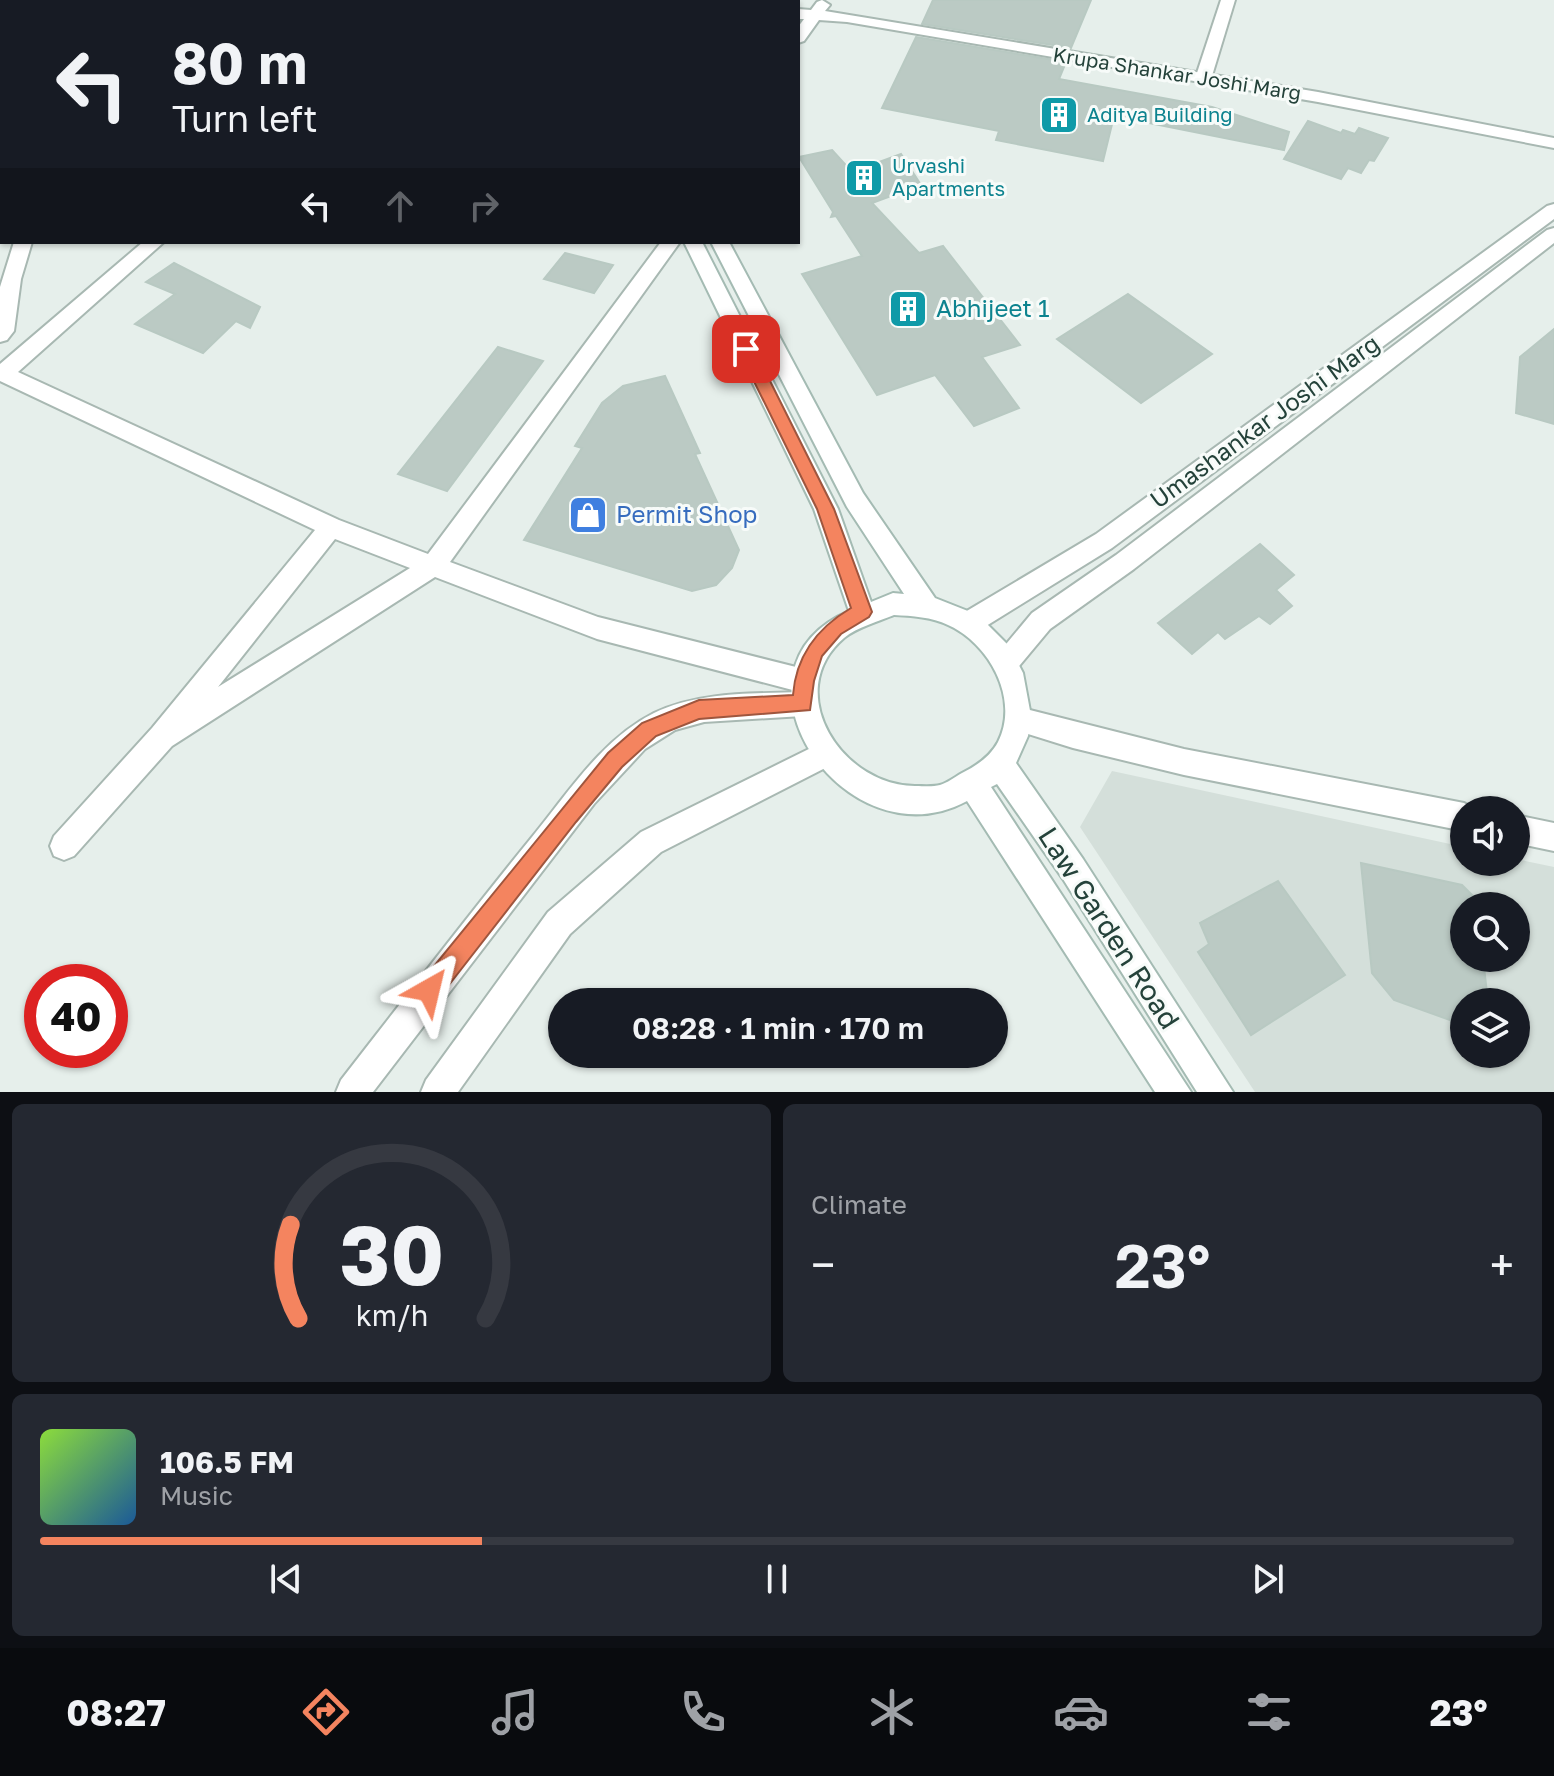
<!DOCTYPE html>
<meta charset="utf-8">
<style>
body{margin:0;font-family:"Golos Text",sans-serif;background:#242831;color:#f1f3f6;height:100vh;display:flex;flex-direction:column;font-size:30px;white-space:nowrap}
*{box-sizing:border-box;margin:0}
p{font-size:26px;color:#9ea1a6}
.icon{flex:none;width:44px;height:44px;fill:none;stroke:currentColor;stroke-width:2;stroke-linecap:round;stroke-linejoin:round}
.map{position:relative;height:1092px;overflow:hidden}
.details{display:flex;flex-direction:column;gap:12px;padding:12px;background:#0d0f14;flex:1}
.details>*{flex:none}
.top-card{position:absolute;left:0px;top:0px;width:800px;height:244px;box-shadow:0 2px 6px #0004;background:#171b24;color:#f1f3f6;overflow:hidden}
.fabs{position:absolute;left:1450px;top:796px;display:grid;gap:16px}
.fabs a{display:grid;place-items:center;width:80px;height:80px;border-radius:50%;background:#171b24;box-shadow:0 2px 6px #0004;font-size:40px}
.speed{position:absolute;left:24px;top:964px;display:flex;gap:16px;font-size:40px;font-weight:700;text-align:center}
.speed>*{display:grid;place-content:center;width:104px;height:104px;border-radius:50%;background:#171b24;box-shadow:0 2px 6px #0004;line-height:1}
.speed .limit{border:12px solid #d22;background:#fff;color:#111}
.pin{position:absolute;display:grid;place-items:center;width:68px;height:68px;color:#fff;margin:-34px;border-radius:16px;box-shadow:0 4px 12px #0006}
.me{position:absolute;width:88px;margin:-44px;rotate:37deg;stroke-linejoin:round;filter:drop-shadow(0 0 6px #0008)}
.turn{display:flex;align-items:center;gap:28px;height:168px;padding:0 40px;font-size:36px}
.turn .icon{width:104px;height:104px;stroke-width:2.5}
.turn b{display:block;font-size:56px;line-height:68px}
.lanes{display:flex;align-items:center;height:76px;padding:0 40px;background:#0003;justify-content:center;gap:40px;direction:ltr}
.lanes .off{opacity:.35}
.big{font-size:60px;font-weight:600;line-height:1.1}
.details .tile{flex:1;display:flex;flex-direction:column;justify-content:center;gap:12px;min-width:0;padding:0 28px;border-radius:12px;background:#242831}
.details .dial{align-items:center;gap:0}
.dial svg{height:208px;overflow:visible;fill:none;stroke:#363941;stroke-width:7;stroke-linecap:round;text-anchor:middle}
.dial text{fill:#f1f3f6;stroke:none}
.song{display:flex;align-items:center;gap:24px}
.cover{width:96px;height:96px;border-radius:12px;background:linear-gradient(135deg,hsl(90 70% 55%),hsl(210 70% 35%))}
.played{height:8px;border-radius:4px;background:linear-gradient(90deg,#f4845f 30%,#363941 30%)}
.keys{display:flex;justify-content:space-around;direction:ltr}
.heat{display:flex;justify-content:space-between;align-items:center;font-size:44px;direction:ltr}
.details .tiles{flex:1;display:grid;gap:12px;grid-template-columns:1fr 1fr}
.tile:last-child{grid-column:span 2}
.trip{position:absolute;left:548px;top:988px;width:460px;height:80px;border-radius:40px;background:#171b24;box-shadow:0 2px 6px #0004;font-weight:600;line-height:80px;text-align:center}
.menu{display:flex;height:128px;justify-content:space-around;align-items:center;background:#090b0e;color:#9ea1a6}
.menu .icon{width:56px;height:56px}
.menu .current{color:#f4845f}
.menu b{font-size:36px;color:#f1f3f6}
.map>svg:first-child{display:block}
.built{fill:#d4dfda;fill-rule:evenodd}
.building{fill:#bbcac4;stroke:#b8c9c2;stroke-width:2}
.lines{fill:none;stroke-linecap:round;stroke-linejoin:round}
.minor-casing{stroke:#a8b8b2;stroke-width:4}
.tertiary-casing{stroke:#a8b8b2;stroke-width:4}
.secondary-casing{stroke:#a4bbb3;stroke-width:4}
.minor{fill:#fff;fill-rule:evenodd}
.tertiary{fill:#fff;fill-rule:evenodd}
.secondary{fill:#fff;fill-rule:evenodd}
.route{fill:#f4845f;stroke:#9f563e;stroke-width:2}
.labels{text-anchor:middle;stroke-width:6;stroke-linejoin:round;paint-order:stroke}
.far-street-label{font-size:20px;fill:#24423a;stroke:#f7fbf9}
.far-culture-label{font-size:20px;fill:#0d838f;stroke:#f7fbf9;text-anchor:start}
.culture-label{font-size:24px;fill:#0d838f;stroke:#f7fbf9;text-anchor:start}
.street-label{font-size:24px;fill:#24423a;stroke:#f7fbf9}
.shop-label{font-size:24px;fill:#366cbe;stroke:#f7fbf9;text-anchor:start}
.near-street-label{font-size:28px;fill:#24423a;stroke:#f7fbf9}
</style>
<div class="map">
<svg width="1554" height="1092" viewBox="0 0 1554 1092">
<rect width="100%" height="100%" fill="#e6efeb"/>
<path class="built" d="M1112,771L1464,847V862H1516V859L1554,867V1092H1255L1080,827ZM1464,906H1516V958H1464ZM1464,1002H1516V1054H1464Z"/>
<g class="building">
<polygon points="933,0 1091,0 1071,48 922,24"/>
<polygon points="916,37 1066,62 1059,79 1212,107 1289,132 1284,150 1114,116 1103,161 996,140 999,131 882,108"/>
<polygon points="1308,121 1341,133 1343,130 1355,134 1359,128 1388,138 1374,161 1369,160 1361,173 1348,168 1341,179 1284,159"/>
<polygon points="832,150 852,172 901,154 921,185 872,203 919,253 943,246 1020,345 982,357 1019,408 974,426 935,375 877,395 802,274 862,256 836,216 831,217 833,212 799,157"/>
<polygon points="565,253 613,265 594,293 544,279"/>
<polygon points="174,263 260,307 250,328 236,321 203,353 135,324 175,294 146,282"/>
<polygon points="1128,294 1212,354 1141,403 1057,339"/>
<polygon points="1554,329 1554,424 1516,413 1520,357"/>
<polygon points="498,347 543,361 447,491 398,474"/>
<polygon points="665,376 700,453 695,454 739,550 732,568 716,585 692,591 524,540 582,448 575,446 602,403 623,386"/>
<polygon points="1260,544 1294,575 1276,590 1292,606 1270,624 1259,616 1225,639 1218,632 1192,654 1158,623"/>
<polygon points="1361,863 1462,885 1476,899 1477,906 1464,906 1464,958 1483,958 1488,1002 1464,1002 1464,1025 1394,1000 1372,973"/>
<polygon points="1278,881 1345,975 1251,1035 1198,952 1209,944 1200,923"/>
</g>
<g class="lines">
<g class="minor-casing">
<g id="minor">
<polygon points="1221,0 1235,0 1211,79 1203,84 1195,79"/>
<rect x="0" y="6" width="2" height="10"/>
<path d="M143,242H164L18,372L339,520L428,554L661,242H680L450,562L598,617L804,669L813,673L817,681L813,689L804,693L597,639L435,577L172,746L74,856L64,860L54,856L50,846L54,836L152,728L315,530L0,381V364ZM335,539L410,568L218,687Z"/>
</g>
</g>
<g class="tertiary-casing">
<g id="tertiary">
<polygon points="55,0 69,0 70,2 54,2"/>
<polygon points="822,0 830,5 825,11 1318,92 1554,138 1554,148 1318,102 847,22 819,20 804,41 798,43 798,27 804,19 798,19 798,9 811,10 817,2"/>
<polygon points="1554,204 1554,219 1112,548 978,631 969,634 960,631 956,623 960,615 1096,534 1547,206"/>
<polygon points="1554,228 1554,243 1134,569 1050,629 1015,671 1006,675 997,671 993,663 997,655 1032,613 1116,555 1547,230"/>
<polygon points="14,242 32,242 21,279 14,331 7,340 0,342 0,287"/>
<path d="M803,692L812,695L816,704L812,713L803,716L704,722L675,730L645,749L594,804L373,1092H336L341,1080C404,999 467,917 532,837C568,793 602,739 654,713C700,691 753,694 803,692Z"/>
<polygon points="1018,707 1184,749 1464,803 1475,810 1464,810 1464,831 1184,775 1073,748 1009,728 1005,719 1009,710"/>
<polygon points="823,742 833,746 837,755 833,764 661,852 570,934 458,1092 421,1092 426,1080 548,912 641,832"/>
<polygon points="1516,815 1554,823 1554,851 1516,843"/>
</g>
</g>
<g class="secondary-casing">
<g id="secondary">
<polygon points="563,0 577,0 579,2 563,2"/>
<polygon points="585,0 599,0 601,2 585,2"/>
<path d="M684,242H702L838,509L871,602L893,593L904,594L847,507L711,242H729L863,493L935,598L978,615L1009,646L1023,673L1031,716L1028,736L1016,763L1083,859L1233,1092H1197L1063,879L997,784L991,787L1191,1092H1155L967,801C845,867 713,670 849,611L814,509ZM894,615C912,616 932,617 948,625C989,643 1020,699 998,742C990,757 976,766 962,773C955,777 947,783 940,785C933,787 923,786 916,786C844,787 780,693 844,638C857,627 880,621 894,615Z"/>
</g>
</g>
<use href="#minor" class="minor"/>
<use href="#tertiary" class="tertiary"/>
<use href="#secondary" class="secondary"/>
</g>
<path class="route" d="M746,344L754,349L834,509L872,612L869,617L841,634L822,656L814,681L810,710L699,719L656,736L622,767L576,822L438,999L429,1002L421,999L418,990L421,982L608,753L642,723L699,700L793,695C796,655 817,628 851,608L817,509L738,349Z"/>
<defs>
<g id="building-square" transform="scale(2)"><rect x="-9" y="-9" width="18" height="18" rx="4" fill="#0f9aa8" stroke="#f7fbf9"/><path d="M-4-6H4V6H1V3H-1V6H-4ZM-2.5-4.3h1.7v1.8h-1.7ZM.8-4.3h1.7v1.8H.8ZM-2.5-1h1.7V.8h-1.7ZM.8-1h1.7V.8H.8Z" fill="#fff"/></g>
<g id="shop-square" transform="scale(2)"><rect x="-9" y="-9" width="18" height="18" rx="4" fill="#3f7fe0" stroke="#f7fbf9"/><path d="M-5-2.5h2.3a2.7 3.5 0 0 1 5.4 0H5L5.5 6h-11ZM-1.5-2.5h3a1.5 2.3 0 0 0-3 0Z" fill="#fff"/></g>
</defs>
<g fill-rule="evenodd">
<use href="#building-square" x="1059" y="115"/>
<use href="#building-square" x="864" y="178"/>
<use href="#building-square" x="908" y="309"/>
<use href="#shop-square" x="588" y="515"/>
</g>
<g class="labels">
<g class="far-street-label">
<text transform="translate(1177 74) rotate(9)" y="7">Krupa Shankar Joshi Marg</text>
</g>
<g class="far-culture-label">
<text x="1087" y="122">Aditya Building</text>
<text x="892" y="173">Urvashi<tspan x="892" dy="23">Apartments</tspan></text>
</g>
<g class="culture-label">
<text x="936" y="317">Abhijeet 1</text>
</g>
<g class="street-label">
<text transform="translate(1265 422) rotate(-36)" y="8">Umashankar Joshi Marg</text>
</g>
<g class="shop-label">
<text x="616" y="523">Permit Shop</text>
</g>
<g class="near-street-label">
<text transform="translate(1109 928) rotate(57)" y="10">Law Garden Road</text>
</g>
</g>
</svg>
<div class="fabs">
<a><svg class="icon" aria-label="sound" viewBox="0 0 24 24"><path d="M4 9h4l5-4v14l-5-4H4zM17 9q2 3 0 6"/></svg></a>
<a><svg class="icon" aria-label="search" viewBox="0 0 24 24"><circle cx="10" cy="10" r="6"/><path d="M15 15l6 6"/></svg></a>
<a><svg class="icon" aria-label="layers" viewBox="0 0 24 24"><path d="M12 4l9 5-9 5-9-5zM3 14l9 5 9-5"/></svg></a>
</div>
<div class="speed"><div class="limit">40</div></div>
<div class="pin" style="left:746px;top:349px;background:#d93025"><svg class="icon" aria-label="arrive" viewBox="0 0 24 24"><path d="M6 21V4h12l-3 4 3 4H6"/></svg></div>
<svg class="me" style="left:429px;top:990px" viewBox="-20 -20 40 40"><path d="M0-17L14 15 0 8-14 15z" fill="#f4845f" stroke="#fff" stroke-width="4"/></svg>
<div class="trip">08:28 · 1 min · 170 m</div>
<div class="top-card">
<div class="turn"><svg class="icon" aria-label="left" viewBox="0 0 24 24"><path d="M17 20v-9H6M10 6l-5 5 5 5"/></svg><div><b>80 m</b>Turn left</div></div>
<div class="lanes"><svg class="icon" aria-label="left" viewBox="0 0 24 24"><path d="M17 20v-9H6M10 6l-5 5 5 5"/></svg><svg class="icon off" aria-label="ahead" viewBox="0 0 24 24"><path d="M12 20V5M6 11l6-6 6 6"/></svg><svg class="icon off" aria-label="right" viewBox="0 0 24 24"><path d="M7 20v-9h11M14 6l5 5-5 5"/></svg></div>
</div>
</div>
<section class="details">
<div class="tiles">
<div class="tile dial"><svg viewBox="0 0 100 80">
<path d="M14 69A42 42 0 1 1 86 69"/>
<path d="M14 69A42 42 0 0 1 11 33" stroke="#f4845f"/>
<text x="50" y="56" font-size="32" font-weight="700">30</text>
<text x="50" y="72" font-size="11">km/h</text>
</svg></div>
<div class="tile"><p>Climate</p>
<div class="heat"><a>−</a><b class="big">23°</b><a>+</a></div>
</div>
<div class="tile">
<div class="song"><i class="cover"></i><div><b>106.5 FM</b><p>Music</p></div></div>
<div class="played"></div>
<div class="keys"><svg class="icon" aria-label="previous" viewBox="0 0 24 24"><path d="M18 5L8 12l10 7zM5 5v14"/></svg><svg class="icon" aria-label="pause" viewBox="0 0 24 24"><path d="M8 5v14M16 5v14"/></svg><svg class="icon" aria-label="next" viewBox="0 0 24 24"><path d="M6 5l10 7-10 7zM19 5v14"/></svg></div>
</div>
</div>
</section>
<nav class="menu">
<b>08:27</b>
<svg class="icon current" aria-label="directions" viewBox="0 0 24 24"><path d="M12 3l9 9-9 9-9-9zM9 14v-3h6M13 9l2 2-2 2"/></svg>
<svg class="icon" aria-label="music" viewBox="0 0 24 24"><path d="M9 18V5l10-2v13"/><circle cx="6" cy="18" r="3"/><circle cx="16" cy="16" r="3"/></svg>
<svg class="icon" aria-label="phone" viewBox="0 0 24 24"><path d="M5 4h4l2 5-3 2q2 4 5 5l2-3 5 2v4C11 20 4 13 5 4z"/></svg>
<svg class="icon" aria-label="climate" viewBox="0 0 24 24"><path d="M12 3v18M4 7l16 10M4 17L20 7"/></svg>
<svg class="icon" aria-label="car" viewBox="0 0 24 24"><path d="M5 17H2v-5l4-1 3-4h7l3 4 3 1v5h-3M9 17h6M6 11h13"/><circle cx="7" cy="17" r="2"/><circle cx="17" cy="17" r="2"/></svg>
<svg class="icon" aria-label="filters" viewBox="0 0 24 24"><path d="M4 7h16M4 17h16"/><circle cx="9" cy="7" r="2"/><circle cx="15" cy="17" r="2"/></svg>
<b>23°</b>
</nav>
